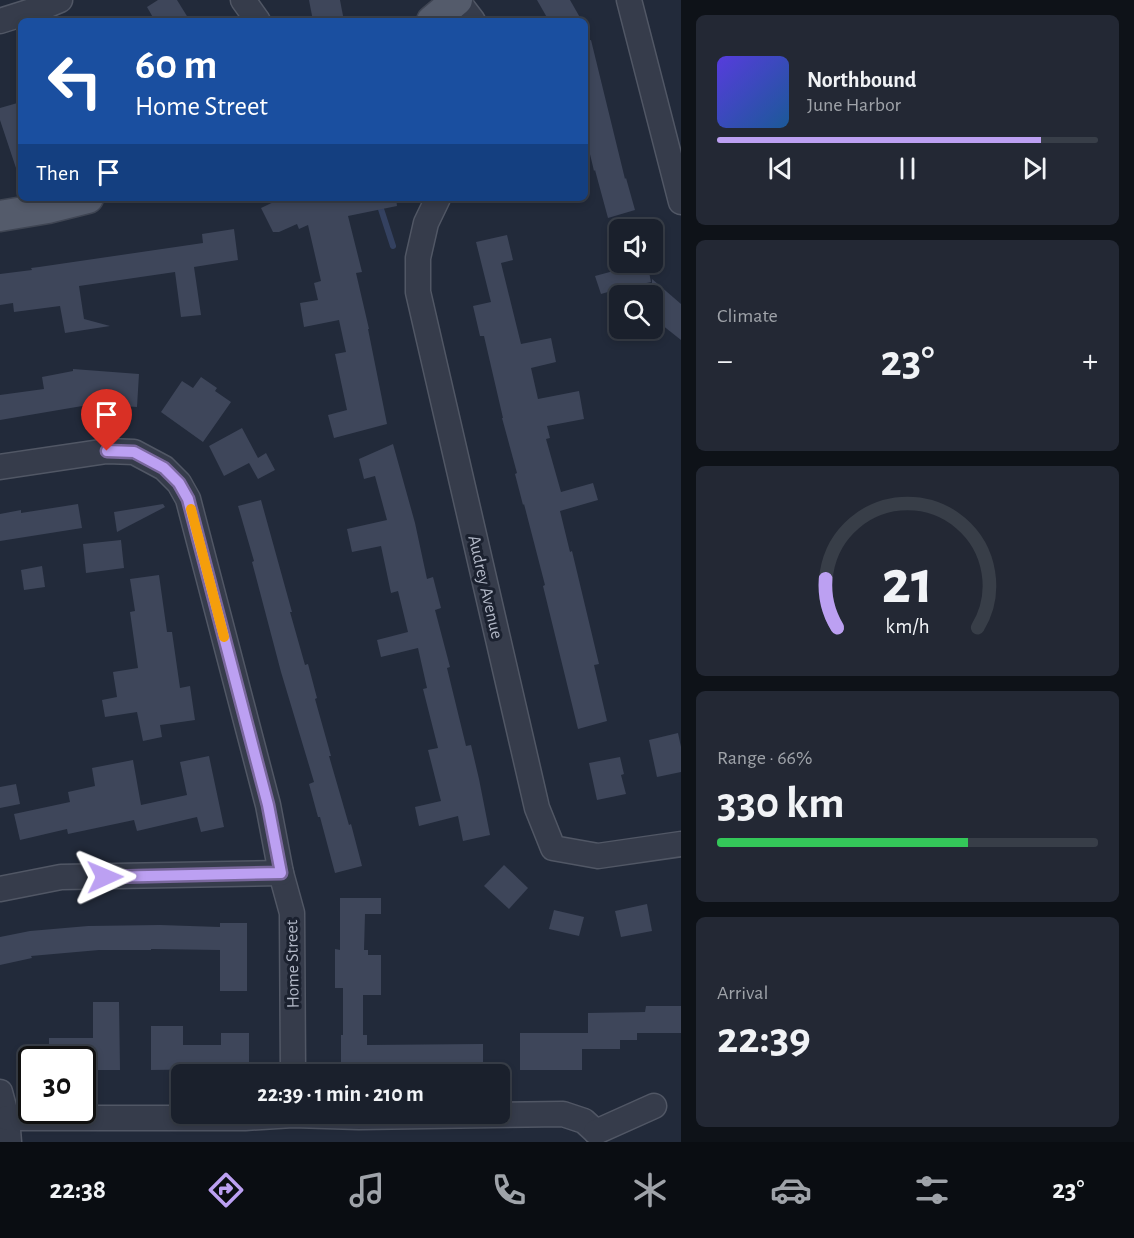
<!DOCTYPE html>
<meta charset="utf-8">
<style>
body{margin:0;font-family:"Alegreya Sans",sans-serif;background:#232834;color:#f1f3f6;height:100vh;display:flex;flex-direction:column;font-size:22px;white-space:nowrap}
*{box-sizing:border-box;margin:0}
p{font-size:20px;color:#9fa3a9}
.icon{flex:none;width:33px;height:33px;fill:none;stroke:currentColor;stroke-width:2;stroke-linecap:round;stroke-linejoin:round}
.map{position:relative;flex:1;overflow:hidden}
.drawer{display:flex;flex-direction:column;gap:15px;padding:15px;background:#0e1218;width:453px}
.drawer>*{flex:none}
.guide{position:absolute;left:18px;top:18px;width:570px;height:183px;border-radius:9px;box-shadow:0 3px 9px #0003,0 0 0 2px #383e48;background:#1a4fa0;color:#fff;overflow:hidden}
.buttons{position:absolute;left:609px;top:219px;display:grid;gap:12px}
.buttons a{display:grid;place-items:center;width:54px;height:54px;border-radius:9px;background:#1a202c;box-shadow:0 3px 9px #0003,0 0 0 2px #383e48;font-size:30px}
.speed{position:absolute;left:18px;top:1046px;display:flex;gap:12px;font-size:30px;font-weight:700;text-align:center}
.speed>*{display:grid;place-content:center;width:78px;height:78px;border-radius:50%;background:#1a202c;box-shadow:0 3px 9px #0003,0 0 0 2px #383e48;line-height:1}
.speed .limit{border:3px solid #111;border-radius:9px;background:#fff;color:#111}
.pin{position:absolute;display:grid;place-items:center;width:51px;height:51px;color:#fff;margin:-62px -26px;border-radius:50% 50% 50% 0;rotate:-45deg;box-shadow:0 0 6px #0007}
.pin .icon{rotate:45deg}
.me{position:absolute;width:66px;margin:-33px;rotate:89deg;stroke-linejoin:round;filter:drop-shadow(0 0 4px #0008)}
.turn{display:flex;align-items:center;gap:21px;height:126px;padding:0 18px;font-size:27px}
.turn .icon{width:78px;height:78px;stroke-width:2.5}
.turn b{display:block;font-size:42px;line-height:51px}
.then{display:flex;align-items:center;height:57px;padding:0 18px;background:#0003;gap:12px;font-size:22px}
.big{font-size:45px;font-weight:600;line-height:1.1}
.drawer .tile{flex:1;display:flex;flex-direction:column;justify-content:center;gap:9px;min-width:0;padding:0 21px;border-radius:9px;background:#232834}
.drawer .dial{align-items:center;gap:0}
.dial svg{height:156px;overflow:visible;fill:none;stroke:#383e48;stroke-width:7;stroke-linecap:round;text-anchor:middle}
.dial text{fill:#f1f3f6;stroke:none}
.song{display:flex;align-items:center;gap:18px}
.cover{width:72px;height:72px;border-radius:9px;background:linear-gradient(135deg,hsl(250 70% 55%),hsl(210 70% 35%))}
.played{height:6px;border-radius:3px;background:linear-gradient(90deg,#bca0f2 85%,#383e48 85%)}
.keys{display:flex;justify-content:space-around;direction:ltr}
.heat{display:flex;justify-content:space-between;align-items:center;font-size:33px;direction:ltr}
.charge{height:9px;border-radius:4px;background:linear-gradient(90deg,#34c759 66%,#383e48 0)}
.trip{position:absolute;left:171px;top:1064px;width:339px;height:60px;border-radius:9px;background:#1a202c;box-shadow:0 3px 9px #0003,0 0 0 2px #383e48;font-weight:600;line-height:60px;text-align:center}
.tabs{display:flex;height:96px;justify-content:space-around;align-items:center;background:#0a0d12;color:#9fa3a9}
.tabs .icon{width:42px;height:42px}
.tabs .on{color:#bca0f2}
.tabs b{font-size:27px;color:#f1f3f6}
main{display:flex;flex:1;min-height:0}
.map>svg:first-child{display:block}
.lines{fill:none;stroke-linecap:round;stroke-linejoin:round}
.stream{stroke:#344160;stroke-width:6}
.building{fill:#3e465a}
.minor-casing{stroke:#515765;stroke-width:27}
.major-casing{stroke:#3f4553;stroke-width:33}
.minor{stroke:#363c4b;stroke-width:24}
.major{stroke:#545b6b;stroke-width:30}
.route-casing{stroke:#7a689d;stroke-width:15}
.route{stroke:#bca0f2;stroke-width:10}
.slow{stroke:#f59e0b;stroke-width:10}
.labels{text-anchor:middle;stroke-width:6;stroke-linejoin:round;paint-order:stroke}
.street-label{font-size:18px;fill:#b1b7c6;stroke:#1b212f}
</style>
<main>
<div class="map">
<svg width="681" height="1142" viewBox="0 0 681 1142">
<rect width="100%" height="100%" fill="#222a3a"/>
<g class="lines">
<polyline class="stream" points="378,198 380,206 393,246"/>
</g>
<g class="building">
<polygon points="158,0 177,0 190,21 155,21 147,7"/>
<polygon points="309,0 340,0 344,21 313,21"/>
<polygon points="537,0 570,0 582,21 549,21"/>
<polygon points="591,40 625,179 626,178 635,210 608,218 595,170 594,171 585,133 585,41"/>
<polygon points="21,102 21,173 18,174 0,120 0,108"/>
<polygon points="282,198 396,198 397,206 348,216 362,272 356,273 369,329 368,329 387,424 334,438 328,415 347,410 335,354 346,352 339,320 304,327 300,303 318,300 314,283 321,281 308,225 299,229 297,224 279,232 273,232 261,208"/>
<polygon points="234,229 238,260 194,267 201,315 181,317 175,272 79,286 84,319 110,326 65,333 60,306 14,312 13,303 0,305 0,274 32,270 31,268 39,267 203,243 202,234"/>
<polygon points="507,235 513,260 501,263 521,344 551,338 556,362 531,368 538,399 579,391 584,419 547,426 550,438 546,439 561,492 593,483 598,500 560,511 570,552 572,551 599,664 594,665 607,721 578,729 543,586 545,585 524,504 523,505 515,474 517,473 502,418 503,418 484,336 480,336 473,306 491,302 476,242"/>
<polygon points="620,262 647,262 651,282 625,288 625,287 601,294 595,276 621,269"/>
<polygon points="652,279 681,304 681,340 652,317"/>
<polygon points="73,369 139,374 137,407 94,404 0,420 0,395 44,389 42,377 73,371"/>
<polygon points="201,377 217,388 215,391 231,402 203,442 161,412 182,381 193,388"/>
<polygon points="242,428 258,458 266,453 275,470 258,479 249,463 224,476 209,446"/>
<polygon points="393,444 415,523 427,579 433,577 441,608 435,610 450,667 447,668 466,746 471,745 479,779 490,835 463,841 458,816 419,826 415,807 441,801 428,750 438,748 423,689 427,688 418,648 381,657 377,640 408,632 398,591 391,593 381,546 352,552 347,529 387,520 375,476 364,479 359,459"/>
<polygon points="261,500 292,612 290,612 305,665 308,664 317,698 315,699 331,756 329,756 349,825 351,824 362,866 335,873 320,817 318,817 309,784 314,782 281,672 252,562 254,561 238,506"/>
<polygon points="78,504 82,528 0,541 0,514 21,510 21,513"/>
<polygon points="163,504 165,507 117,532 114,512"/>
<polygon points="121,540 124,568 86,573 83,544"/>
<polygon points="42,566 45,587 24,590 21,570"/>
<polygon points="159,575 167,632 172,632 180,688 190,686 195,720 160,725 162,737 143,741 137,712 105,717 102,700 117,697 113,672 138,668 130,612 135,611 130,579"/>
<polygon points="678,733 681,747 681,772 657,777 649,740"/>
<polygon points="209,756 224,827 201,832 197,817 137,831 134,820 68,834 67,829 20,840 14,814 70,802 68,792 95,786 92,768 133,760 141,805 187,795 180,762"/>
<polygon points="620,757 624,774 621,775 626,794 597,800 589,763"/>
<polygon points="16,784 20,804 0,808 0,787"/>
<polygon points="504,865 528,888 509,909 484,886"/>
<polygon points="340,898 381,898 381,914 365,914 364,950 368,950 368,955 381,955 381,995 363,995 363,1035 367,1035 367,1045 483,1044 483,1070 448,1071 448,1068 341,1068 341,1035 343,1035 343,988 335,988 335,949 340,950"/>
<polygon points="647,904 652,931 621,937 615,911"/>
<polygon points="554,910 584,917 579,936 549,929"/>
<polygon points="220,923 247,923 247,991 220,991 220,950 151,949 151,950 99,950 31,956 32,958 0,965 0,937 30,931 88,926 160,925 220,927"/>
<polygon points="93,1002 119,1002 120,1070 82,1070 82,1059 49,1059 49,1038 93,1038"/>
<polygon points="646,1006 681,1006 681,1033 637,1033 637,1040 620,1040 620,1049 582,1049 582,1070 520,1070 520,1033 588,1033 588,1013 645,1012"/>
<polygon points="151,1026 183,1026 183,1045 221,1045 221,1033 249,1033 249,1071 221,1071 221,1069 151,1070"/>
</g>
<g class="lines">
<g class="minor-casing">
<g id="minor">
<polyline points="243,0 258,21"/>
<polyline points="457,0 473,21"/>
<polyline points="629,0 681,202"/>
<polyline points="0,21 41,8 60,0"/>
<polyline points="438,198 426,223 418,258 418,292 537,808 553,848 598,856 681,844"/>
<polyline points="0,467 107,451 134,452 164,468 179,483 188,499 268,805 281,873 292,913 293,1074"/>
<polyline points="0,889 61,877 281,873"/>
<polyline points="0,1092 7,1118 9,1142"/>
<polyline points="7,1118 245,1118 293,1115 359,1117 563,1114 584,1121 596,1132"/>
<polyline points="596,1132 654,1106"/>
</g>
</g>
<g class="major-casing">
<g id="major">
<polyline points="432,21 457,0"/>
<polyline points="0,216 48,208 88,198"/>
</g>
</g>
<use href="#minor" class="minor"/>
<use href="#major" class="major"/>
</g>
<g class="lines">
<g class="route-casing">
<polyline id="route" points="105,877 281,873 268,805 188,499 179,483 164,468 134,452 107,451"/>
</g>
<use href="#route" class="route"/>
<polyline class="slow" points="191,509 224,637"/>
</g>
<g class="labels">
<g class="street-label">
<text transform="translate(486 587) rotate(77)" y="6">Audrey Avenue</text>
<text transform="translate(292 964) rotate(-91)" y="6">Home Street</text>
</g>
</g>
</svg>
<div class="buttons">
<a><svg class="icon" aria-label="sound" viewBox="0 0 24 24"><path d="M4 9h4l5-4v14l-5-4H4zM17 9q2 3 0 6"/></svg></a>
<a><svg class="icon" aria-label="search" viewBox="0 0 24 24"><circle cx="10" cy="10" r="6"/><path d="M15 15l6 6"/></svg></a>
</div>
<div class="speed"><div class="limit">30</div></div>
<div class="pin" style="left:107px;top:451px;background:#d93025"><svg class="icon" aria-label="arrive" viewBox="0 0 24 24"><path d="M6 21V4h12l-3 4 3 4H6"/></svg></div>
<svg class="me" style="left:105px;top:877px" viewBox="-20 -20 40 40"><path d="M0-17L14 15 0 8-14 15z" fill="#bca0f2" stroke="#fff" stroke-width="4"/></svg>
<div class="trip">22:39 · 1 min · 210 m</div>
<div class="guide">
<div class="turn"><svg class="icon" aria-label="left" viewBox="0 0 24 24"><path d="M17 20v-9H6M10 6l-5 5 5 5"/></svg><div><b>60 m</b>Home Street</div></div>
<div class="then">Then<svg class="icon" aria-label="arrive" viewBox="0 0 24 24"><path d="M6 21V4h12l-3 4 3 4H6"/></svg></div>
</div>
</div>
<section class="drawer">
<div class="tile">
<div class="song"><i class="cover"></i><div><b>Northbound</b><p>June Harbor</p></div></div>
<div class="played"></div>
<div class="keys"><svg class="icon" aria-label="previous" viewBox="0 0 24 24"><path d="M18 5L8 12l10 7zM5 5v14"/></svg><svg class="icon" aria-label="pause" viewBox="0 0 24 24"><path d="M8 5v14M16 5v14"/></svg><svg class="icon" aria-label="next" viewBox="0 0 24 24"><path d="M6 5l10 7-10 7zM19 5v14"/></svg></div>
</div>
<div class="tile"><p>Climate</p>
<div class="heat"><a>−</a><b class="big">23°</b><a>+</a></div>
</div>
<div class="tile dial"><svg viewBox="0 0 100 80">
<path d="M14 69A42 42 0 1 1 86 69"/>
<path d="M14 69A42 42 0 0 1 8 44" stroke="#bca0f2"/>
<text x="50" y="56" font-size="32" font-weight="700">21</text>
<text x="50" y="72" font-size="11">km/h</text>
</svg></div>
<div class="tile"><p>Range · 66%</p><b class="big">330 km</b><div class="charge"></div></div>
<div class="tile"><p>Arrival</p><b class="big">22:39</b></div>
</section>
</main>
<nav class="tabs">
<b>22:38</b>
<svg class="icon on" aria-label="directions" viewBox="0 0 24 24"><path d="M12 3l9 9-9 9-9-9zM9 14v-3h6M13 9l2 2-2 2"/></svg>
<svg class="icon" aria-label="music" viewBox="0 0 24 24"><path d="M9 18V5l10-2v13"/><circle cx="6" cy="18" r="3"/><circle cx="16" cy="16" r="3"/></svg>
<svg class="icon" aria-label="phone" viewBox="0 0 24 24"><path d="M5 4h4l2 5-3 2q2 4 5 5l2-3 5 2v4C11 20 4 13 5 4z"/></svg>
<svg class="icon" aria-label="climate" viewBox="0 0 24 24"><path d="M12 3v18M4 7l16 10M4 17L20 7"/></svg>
<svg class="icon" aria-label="car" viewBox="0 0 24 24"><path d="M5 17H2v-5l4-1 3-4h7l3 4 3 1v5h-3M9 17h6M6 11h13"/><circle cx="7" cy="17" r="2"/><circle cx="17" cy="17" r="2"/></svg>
<svg class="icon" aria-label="filters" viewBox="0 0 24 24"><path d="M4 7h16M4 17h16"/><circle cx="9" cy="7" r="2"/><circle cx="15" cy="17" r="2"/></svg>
<b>23°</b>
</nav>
